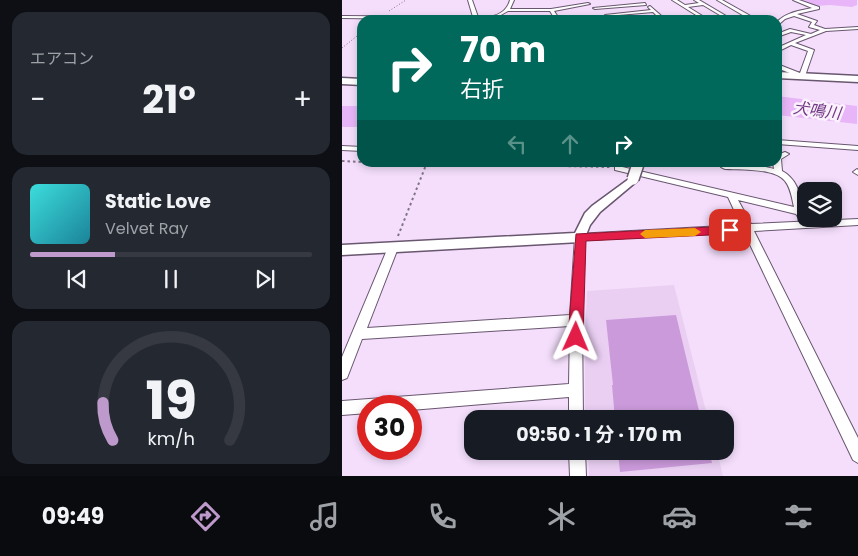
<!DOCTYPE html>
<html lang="ja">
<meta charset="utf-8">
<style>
body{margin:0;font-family:Poppins,"Noto Sans JP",sans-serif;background:#242831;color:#f1f3f6;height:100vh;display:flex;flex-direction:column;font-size:19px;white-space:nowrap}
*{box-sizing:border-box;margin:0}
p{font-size:16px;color:#9ea1a6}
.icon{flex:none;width:28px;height:28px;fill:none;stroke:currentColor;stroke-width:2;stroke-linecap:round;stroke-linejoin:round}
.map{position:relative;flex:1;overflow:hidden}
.side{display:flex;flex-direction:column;gap:12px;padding:12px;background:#0d0f14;width:342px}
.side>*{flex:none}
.top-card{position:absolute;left:15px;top:15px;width:425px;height:152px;border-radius:15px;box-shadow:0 2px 8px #0003;background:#00695c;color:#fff;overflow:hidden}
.tools{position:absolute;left:455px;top:182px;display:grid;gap:10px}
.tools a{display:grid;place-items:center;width:45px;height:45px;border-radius:10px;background:#171b24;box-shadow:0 2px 8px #0003;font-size:25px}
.speed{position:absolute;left:15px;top:395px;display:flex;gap:10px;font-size:25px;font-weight:700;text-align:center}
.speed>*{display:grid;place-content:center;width:65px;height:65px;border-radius:50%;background:#171b24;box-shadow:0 2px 8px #0003;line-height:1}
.speed .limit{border:8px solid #d22;background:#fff;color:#111}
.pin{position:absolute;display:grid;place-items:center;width:42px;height:42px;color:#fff;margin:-21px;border-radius:10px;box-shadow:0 2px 8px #0006}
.me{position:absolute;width:55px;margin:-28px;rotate:1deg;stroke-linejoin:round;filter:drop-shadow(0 0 4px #0008)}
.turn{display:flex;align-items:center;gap:18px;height:105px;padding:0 20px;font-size:22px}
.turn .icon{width:65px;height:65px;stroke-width:2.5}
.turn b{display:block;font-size:35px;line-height:42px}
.lanes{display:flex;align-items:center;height:48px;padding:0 20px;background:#0003;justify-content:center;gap:25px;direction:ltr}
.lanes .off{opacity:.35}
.big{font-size:38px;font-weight:700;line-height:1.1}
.side .tile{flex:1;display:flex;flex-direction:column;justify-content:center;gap:8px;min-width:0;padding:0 18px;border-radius:15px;background:#242831}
.side .dial{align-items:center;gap:0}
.dial svg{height:130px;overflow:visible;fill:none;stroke:#363941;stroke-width:7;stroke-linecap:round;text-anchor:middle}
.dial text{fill:#f1f3f6;stroke:none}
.song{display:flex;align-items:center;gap:15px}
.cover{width:60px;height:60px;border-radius:8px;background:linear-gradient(135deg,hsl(180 70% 55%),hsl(190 70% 35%))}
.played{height:5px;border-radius:2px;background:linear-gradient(90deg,#be99cc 30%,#363941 30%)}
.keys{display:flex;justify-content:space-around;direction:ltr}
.heat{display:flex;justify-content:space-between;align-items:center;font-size:28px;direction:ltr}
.trip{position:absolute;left:122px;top:410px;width:270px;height:50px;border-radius:15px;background:#171b24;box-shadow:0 2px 8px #0003;font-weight:700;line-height:50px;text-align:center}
.tab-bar{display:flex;height:80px;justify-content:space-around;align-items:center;background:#090b0e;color:#9ea1a6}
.tab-bar .icon{width:35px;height:35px}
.tab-bar .selected{color:#be99cc}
.tab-bar b{font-size:22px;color:#f1f3f6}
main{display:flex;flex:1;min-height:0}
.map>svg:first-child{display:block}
.built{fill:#eacff3}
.water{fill:#e8b6f8}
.building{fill:#cb9adb}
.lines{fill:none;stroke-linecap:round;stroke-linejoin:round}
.minor-casing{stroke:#69566f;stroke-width:2}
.tertiary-casing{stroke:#69566f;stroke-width:3}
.primary-casing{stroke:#69566f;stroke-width:3}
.path-far1{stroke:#817387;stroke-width:1;stroke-dasharray:1 2;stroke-linecap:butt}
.path{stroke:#817387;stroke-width:2;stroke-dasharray:2.5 3;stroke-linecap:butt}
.minor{fill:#fff;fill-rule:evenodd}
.tertiary{fill:#fff;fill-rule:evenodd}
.primary{fill:#fff;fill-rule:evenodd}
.tertiary-bridge-casing{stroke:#69566f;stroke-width:14;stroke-linecap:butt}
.tertiary-bridge{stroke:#fff;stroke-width:11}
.route{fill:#e11d48;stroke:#92132f}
.slow{fill:#f59e0b}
.labels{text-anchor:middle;stroke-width:5;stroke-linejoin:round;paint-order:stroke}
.far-water-label{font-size:16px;font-style:italic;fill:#723784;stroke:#faf1fd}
</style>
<main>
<section class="side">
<div class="tile"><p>エアコン</p>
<div class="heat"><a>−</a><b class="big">21°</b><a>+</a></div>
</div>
<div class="tile">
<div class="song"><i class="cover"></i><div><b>Static Love</b><p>Velvet Ray</p></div></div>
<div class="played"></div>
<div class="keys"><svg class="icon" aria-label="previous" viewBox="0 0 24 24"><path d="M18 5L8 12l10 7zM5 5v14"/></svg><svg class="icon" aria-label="pause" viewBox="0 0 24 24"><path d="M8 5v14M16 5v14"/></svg><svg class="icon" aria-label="next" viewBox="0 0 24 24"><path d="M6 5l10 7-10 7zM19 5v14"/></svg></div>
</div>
<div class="tile dial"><svg viewBox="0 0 100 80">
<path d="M14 69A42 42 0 1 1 86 69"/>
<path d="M14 69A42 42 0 0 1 8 46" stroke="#be99cc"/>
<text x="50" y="56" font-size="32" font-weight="700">19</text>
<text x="50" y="72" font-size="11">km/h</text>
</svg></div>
</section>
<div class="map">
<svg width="516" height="476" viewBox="0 0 516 476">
<rect width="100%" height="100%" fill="#f4defc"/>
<g class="built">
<polygon points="332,285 366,419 243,419 243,340 245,291"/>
<polygon points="246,451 375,451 381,476 247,476"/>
</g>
<g class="water">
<polygon points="456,0 515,0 515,5 510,7 488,5 474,6"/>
<polygon points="435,96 515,106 515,124 435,115"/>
<rect x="0" y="106" width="20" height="21"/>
</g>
<g class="building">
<polygon points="334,315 359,419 273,419 270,385 271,385 264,320"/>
<polygon points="276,451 367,451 370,463 278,472"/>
</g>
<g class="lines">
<g class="minor-casing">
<g id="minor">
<path d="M126,0H130L136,17C149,18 164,15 168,0H172L168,9H209L246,3L248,4L212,11L218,20L213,18L187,20L211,16L208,11H166L150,20L0,18V16L131,17Z"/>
<polygon points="330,0 335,0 343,5 357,3 352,0 357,0 391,20 386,20 361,5 346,7 367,20 362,20"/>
<polygon points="375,0 380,0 414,19 409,20"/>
<path d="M451,0H457L477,7V9L455,14L475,21L472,25L483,29L516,27V29L484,31L453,43L472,50L463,76L460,78L435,68V64L458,73L466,51L449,45L435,52V48L464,35L449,32L435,37V34L448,29L469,34L478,30L467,27L470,22L452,16L443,19L435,26V22C444,12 458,11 470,8Z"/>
<polygon points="303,3 304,5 253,9 251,8"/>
<polygon points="308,6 324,20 319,20 311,12 265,16 263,15 309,10 306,7"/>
<polygon points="270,17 268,19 250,20 252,19"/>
<polygon points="435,140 516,146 516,150 435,144"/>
<polygon points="0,146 20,147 20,151 0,150"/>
<path d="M443,152L447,154L439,159L440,171C455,179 458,194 462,209L464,210V216L459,218L456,217L454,214L396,200L409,224L516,219V225L412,231L516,438V463L511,460L402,232L243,240L240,320L241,419H227V397L69,410V406H26V413L0,415V401L227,384L228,326L20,339L5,378L0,380V357L47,245H55L56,248L25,328L228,315L233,237L234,234L399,225L386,197L273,170V166H276L452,207C450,199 449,188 443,181C433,168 399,170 383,169L379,167C387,161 421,166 432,169L431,162H435V155Z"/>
<polygon points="515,169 516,170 516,175 511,172"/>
<polygon points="227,451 243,451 244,476 228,476"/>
</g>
</g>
<g class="tertiary-casing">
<polygon id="tertiary" points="291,176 295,177 296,179 295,181 258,212 248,225 242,240 238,242 0,255 0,245 233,233 243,213 250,206"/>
</g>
<g class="primary-casing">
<g id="primary">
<polygon points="435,72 516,76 516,82 435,78"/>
<polygon points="0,78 20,79 20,85 0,84"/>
</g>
</g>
<g class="path-far1">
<polyline points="47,11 64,0"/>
<polyline points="0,48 20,32"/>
</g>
<g class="path">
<polyline points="0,161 20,162"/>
<polyline points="23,162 268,167"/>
<polyline points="56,236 84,165"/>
</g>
<use href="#minor" class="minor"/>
<use href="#tertiary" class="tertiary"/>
<use href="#primary" class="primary"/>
<g class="tertiary-bridge-casing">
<polyline id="tertiary-bridge" points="291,179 296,164"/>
</g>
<use href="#tertiary-bridge" class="tertiary-bridge"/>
</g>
<polygon class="route" points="388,226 394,230 388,234 244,241 241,337 239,342 234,344 228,342 226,337 234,234"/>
<polygon class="slow" points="353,228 359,232 353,236 303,238 298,234 303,230"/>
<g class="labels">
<g class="far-water-label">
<text transform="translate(475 110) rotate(7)" y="6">犬鳴川</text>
</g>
</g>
</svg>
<div class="tools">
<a><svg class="icon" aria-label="layers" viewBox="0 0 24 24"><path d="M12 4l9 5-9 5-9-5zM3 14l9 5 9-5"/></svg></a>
</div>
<div class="speed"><div class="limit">30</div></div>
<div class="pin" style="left:388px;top:230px;background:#d93025"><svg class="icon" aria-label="arrive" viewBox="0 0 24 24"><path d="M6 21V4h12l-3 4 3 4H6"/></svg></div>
<svg class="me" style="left:234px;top:337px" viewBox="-20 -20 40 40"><path d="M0-17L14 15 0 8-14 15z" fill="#e11d48" stroke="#fff" stroke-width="4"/></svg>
<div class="trip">09:50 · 1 分 · 170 m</div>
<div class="top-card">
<div class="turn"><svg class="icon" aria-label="right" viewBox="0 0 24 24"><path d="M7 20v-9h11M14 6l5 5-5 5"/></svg><div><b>70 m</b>右折</div></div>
<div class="lanes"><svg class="icon off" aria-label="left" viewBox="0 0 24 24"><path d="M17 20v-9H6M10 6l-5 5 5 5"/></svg><svg class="icon off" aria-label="ahead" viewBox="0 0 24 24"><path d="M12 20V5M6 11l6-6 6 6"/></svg><svg class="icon" aria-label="right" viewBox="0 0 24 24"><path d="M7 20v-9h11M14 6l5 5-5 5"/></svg></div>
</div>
</div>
</main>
<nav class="tab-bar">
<b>09:49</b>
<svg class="icon selected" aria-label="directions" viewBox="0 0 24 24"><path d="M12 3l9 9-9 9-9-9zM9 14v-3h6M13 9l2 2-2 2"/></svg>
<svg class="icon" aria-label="music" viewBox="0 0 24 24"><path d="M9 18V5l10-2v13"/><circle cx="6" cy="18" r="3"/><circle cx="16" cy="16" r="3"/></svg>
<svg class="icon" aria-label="phone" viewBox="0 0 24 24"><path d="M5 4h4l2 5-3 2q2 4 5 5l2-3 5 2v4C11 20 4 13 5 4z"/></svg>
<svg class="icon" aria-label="climate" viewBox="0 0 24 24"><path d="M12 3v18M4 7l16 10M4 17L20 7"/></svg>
<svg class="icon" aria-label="car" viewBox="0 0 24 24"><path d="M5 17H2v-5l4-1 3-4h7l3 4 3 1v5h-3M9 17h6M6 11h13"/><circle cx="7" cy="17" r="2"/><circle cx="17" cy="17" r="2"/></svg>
<svg class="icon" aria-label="filters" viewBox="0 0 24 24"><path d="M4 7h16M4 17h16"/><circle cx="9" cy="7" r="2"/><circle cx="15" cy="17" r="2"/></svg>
</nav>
